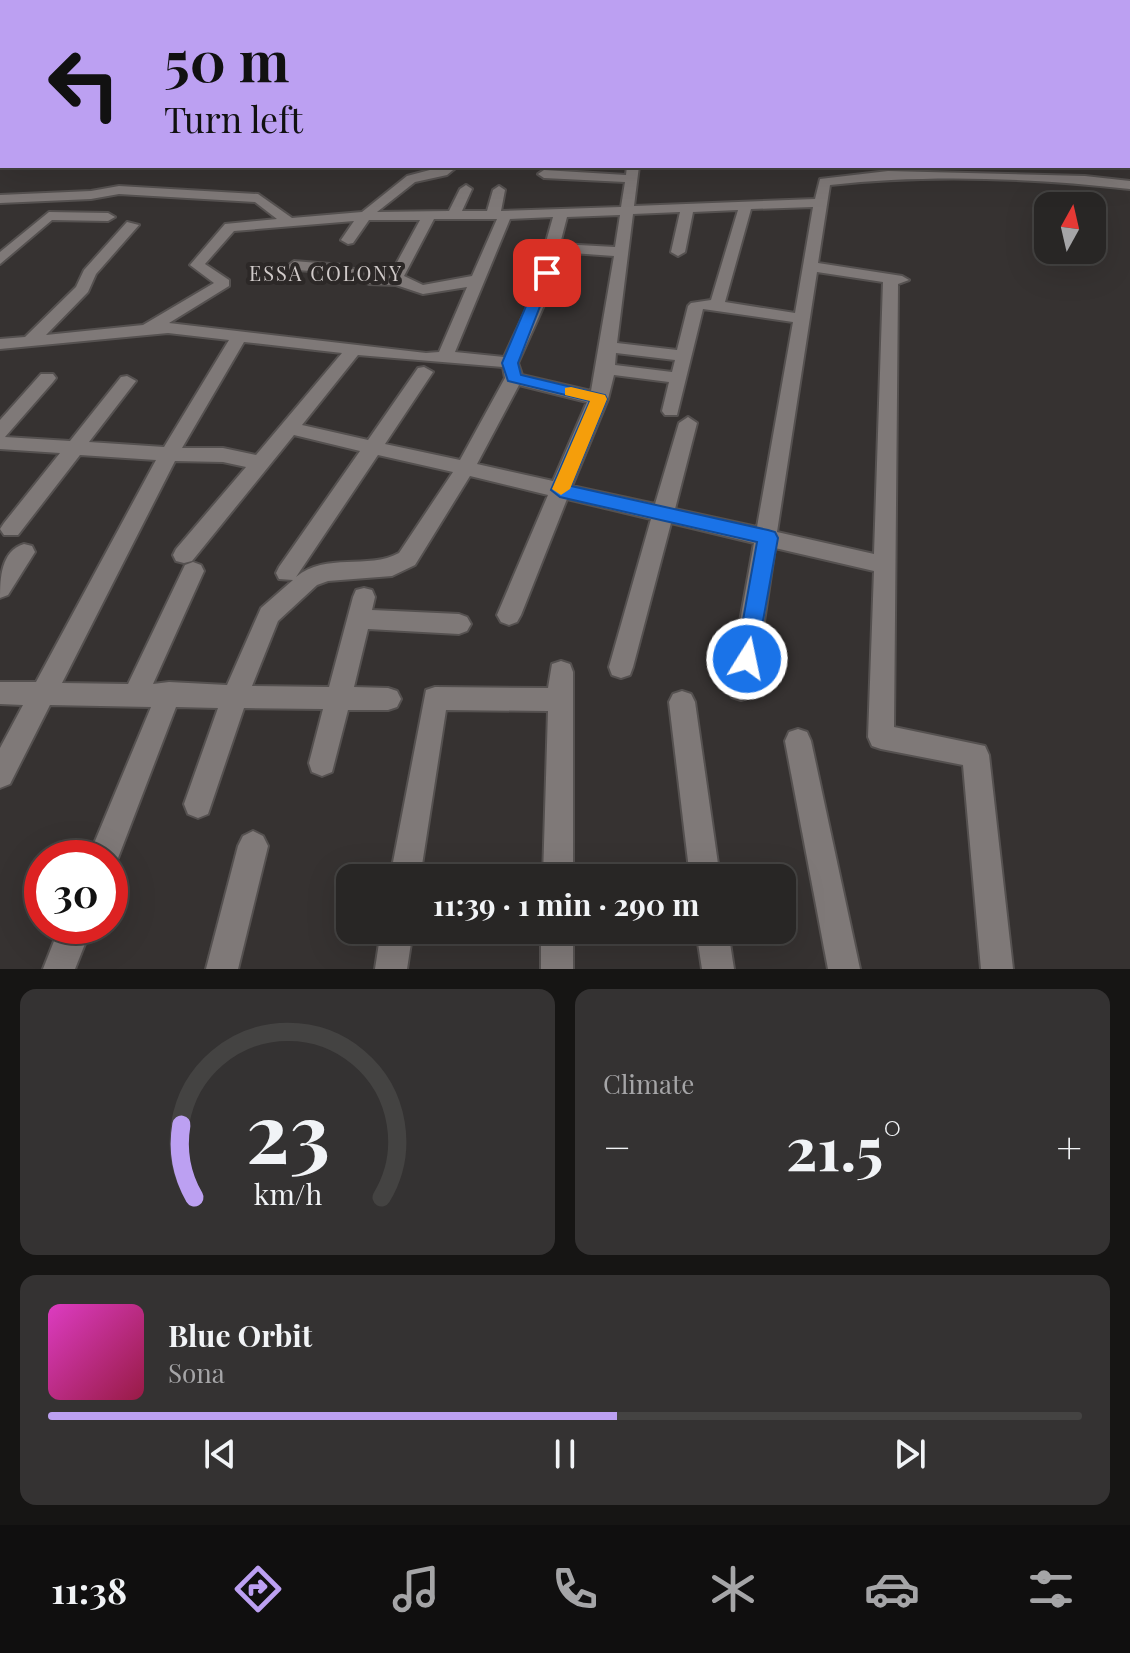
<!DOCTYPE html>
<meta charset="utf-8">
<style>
body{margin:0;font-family:"Playfair Display",serif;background:#343232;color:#f1f3f6;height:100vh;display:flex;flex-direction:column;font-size:30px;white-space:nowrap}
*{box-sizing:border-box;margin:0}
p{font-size:26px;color:#a5a5a7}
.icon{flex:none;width:44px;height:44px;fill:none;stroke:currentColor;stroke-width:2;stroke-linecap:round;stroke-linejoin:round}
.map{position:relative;height:969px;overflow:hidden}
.details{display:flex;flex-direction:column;gap:20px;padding:20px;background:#161514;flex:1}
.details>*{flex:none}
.hud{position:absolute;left:0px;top:0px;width:1130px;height:168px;box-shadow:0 8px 32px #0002,0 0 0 2px #444342;background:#bca0f2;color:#111;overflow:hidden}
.needle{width:52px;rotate:8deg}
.buttons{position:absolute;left:1034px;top:192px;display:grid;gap:16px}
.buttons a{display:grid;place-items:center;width:72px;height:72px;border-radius:16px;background:#282625;box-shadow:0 8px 32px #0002,0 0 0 2px #444342;font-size:40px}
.speed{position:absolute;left:24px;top:840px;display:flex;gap:16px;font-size:40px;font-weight:700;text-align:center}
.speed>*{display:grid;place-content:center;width:104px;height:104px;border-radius:50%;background:#282625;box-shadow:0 8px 32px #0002,0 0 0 2px #444342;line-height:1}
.speed .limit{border:12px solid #d22;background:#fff;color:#111}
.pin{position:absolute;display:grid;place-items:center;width:68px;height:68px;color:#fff;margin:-34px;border-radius:16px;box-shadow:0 4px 12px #0006}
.me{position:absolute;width:88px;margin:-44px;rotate:10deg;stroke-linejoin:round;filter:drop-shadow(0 0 6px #0008)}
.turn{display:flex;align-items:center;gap:28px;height:168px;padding:0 32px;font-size:36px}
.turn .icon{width:104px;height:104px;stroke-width:2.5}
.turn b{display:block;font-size:56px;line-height:68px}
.big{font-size:60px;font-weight:700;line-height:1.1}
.details .tile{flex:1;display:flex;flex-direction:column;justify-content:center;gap:12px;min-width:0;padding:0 28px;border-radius:16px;background:#343232}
.details .dial{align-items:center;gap:0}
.dial svg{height:208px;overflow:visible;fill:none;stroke:#444342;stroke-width:7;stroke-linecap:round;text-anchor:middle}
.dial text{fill:#f1f3f6;stroke:none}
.song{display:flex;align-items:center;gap:24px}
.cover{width:96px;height:96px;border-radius:12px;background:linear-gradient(135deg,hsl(310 70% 55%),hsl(340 70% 35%))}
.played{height:8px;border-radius:4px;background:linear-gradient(90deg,#bca0f2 55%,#444342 55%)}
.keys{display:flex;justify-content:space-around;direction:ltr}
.heat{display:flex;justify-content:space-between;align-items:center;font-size:44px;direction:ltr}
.details .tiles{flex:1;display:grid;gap:20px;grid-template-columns:1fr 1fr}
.tile:last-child{grid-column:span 2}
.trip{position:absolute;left:336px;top:864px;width:460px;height:80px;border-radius:16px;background:#282625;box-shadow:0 8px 32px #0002,0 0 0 2px #444342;font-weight:700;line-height:80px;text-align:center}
.dock{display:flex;height:128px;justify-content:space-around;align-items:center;background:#100f0f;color:#a5a5a7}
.dock .icon{width:56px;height:56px}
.dock .on{color:#bca0f2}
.dock b{font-size:36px;color:#f1f3f6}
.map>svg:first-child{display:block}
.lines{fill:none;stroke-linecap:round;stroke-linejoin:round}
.minor-casing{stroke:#555150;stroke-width:4}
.minor{fill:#7f7978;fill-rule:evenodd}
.route{fill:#1a73e8;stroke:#114b97;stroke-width:2}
.slow{fill:#f59e0b}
.labels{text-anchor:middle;stroke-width:8;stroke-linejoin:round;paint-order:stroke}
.far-neighbourhood-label{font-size:20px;letter-spacing:2px;fill:#d0cac9;stroke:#2c2827}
</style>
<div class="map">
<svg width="1130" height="969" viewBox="0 0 1130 969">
<rect width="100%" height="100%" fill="#363231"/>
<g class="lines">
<g class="minor-casing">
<g id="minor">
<polygon points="19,0 27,0 18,2"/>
<polygon points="153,0 197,0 198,1 156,2"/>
<polygon points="229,0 249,2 227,2"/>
<polygon points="373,0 399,0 401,2 376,2"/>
<polygon points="774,0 782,0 773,2"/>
<rect x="812" y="0" width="8" height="2"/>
<polygon points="854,0 862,0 853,2"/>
<rect x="954" y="0" width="8" height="2"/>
<rect x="1005" y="0" width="8" height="2"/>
<rect x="1053" y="0" width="8" height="2"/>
<rect x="1128" y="8" width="2" height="7"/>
<rect x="0" y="17" width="2" height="6"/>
<rect x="0" y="38" width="2" height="6"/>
<polygon points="2,55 2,67 0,68 0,56"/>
<rect x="1128" y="57" width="2" height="6"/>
<polygon points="1128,78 1130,79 1130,87 1128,87"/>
<polygon points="0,104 2,104 0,111"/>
<path d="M445,166H458L447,175L415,182L377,212L449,211L460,189L466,185L472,189L462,211H487L493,190L499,186L505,190L501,211L621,207L625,182L544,178L538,174L544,170L626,175L627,166H639L634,206L815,199L820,179L888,171L1085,176L1130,181V189C1032,178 928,174 830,185L818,263L902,276L909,280L898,284L894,727L985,746L989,755L1013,969H981L963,765L881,749L872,746L868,737L874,571L775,548L754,689L750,697L741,700L732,697L728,689L754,543L671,523L633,667L630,675L621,678L612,675L609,667L651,519L567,499L521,615L517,622L509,625L501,622L497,615L548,495L470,476L415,565L392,576L328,581L317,585L278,621L252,686L329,687L353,597L356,590L364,588L372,590L375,597L372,610L459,614L467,617L471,624L467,631L459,634L368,629L354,687L388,688L397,691L401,699L397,707L388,710H348L332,772L322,776L312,772L309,763L323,709L244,708L208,814L198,818L188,814L184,804L218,708L176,707L118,858L110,870V858H88L151,707L50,705L10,784L0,788V748L23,705L0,704V682H36L156,460L80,455L18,535H4L0,529L4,523L60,453L0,449V420L41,374H53L56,378L53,382L5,437L70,441L121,377L127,376L136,381L89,442L164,447L229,340L168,333L0,349V339L25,337L76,287L84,270L127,222L139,225L96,274L88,292L46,335L143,325L214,283L190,265L225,224L277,219L255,202L119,194L91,199L0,203V195L91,191L119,186L258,194L292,218L362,212L407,176ZM813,207L795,313L725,302L751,209ZM738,210L711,300L691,303L688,306L677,350L617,343L633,214L680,212L671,252L678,256L685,252L693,212ZM620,215L615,247L560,244L567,217ZM553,217L529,303L504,357L455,352L510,219ZM434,219H497L472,276L423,285L404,276ZM369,220H420L389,277H376L342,265L294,261L272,278L279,282L297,270L340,273L369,284L396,285L423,294L467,287L439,352L426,353L169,323L229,286V280L205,264L234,231L354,221L341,240L348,244L353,243ZM558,252L614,256L591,391L522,375L518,363L545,303ZM817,272L883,282L874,554L777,532ZM703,309L793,322L757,527L675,509L697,423L688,417L679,423L655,504L572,486L608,399L614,375L669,382L662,411L665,415H677ZM244,342L342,353L256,455L223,448H182ZM616,353L675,360L672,372L615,365ZM358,355L503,367L505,378L460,460L385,444L433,372L424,367L418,368L368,440L302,425ZM519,385L587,402L553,481L477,464ZM294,435L360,451L279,567L276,573L279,579L293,580L261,608L227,685L169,682L153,684L204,571L201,565L193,562L185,565L128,684L62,683L175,461L223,462L246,467L176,549L173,555L176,561L184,563L192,561ZM378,455L453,472L399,553C368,570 326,552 296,577Z"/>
<polygon points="49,212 108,213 115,217 108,221 52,220 0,264 0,252"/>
<path d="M24,544L32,546L35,552L8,595L0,598C0,578 1,551 24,544Z"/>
<polygon points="561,661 570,664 573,672 573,878 543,878 548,711 446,710 420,878 390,878 426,690 435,687 548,688 552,664"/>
<polygon points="682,691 691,694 695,702 720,878 690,878 669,702 673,694"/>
<polygon points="798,729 807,732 811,741 860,969 828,969 785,741 789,732"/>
<polygon points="253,831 263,836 268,846 238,969 206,969 238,846 243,836"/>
<polygon points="60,926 92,926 75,969 43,969"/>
<polygon points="381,930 413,930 407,969 375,969"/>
<rect x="541" y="930" width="32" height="39"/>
<polygon points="696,930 728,930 734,969 702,969"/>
</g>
</g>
<use href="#minor" class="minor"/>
</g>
<polygon class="route" points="547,269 553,273 518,363 521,375 605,395 607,399 571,486 768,530 775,532 778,538 755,665 747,668 739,665 736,659 757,542 560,497 551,490 590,401 508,381 502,363 540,273"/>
<polygon class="slow" points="571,387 605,395 607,399 570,489 561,495 552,489 590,401 565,395 565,388"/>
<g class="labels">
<g class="far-neighbourhood-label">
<text x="326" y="281">ESSA COLONY</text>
</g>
</g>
</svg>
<div class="buttons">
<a><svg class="needle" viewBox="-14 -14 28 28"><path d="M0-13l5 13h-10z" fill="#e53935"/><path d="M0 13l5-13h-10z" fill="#a5a5a7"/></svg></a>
</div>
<div class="speed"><div class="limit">30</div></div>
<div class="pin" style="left:547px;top:273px;background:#d93025"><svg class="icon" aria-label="arrive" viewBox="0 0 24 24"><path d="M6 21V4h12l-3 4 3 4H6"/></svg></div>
<svg class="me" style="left:747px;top:659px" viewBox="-20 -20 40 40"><circle r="17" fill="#1a73e8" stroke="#fff" stroke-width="3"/><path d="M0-11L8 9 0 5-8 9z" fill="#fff"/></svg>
<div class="trip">11:39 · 1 min · 290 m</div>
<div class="hud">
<div class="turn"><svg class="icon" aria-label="left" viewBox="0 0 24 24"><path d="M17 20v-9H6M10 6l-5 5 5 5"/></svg><div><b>50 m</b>Turn left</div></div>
</div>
</div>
<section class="details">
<div class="tiles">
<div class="tile dial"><svg viewBox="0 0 100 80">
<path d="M14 69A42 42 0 1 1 86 69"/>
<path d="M14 69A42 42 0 0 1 9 41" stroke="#bca0f2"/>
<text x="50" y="56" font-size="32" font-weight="700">23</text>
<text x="50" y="72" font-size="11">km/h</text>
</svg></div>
<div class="tile"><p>Climate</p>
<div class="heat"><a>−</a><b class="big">21.5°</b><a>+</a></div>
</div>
<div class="tile">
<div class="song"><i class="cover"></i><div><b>Blue Orbit</b><p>Sona</p></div></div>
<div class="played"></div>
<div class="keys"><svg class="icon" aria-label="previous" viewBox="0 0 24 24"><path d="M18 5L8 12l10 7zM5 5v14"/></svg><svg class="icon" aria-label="pause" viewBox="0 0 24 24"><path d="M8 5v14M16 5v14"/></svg><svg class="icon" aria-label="next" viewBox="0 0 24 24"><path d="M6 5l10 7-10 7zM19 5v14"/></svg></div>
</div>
</div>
</section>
<nav class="dock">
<b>11:38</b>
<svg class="icon on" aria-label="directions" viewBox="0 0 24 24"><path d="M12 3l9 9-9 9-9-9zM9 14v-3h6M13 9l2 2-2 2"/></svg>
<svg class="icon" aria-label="music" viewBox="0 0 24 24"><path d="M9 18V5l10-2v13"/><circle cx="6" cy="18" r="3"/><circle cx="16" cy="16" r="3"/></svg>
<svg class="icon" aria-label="phone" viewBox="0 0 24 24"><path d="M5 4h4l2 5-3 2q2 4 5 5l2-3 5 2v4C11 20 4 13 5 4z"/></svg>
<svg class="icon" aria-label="climate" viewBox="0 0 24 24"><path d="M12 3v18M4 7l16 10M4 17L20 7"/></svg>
<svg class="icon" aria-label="car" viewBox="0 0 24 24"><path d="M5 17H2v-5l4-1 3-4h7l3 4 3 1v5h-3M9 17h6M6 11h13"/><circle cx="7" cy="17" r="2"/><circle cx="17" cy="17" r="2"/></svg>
<svg class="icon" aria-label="filters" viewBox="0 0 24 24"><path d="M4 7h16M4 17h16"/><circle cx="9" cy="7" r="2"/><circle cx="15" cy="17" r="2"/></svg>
</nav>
